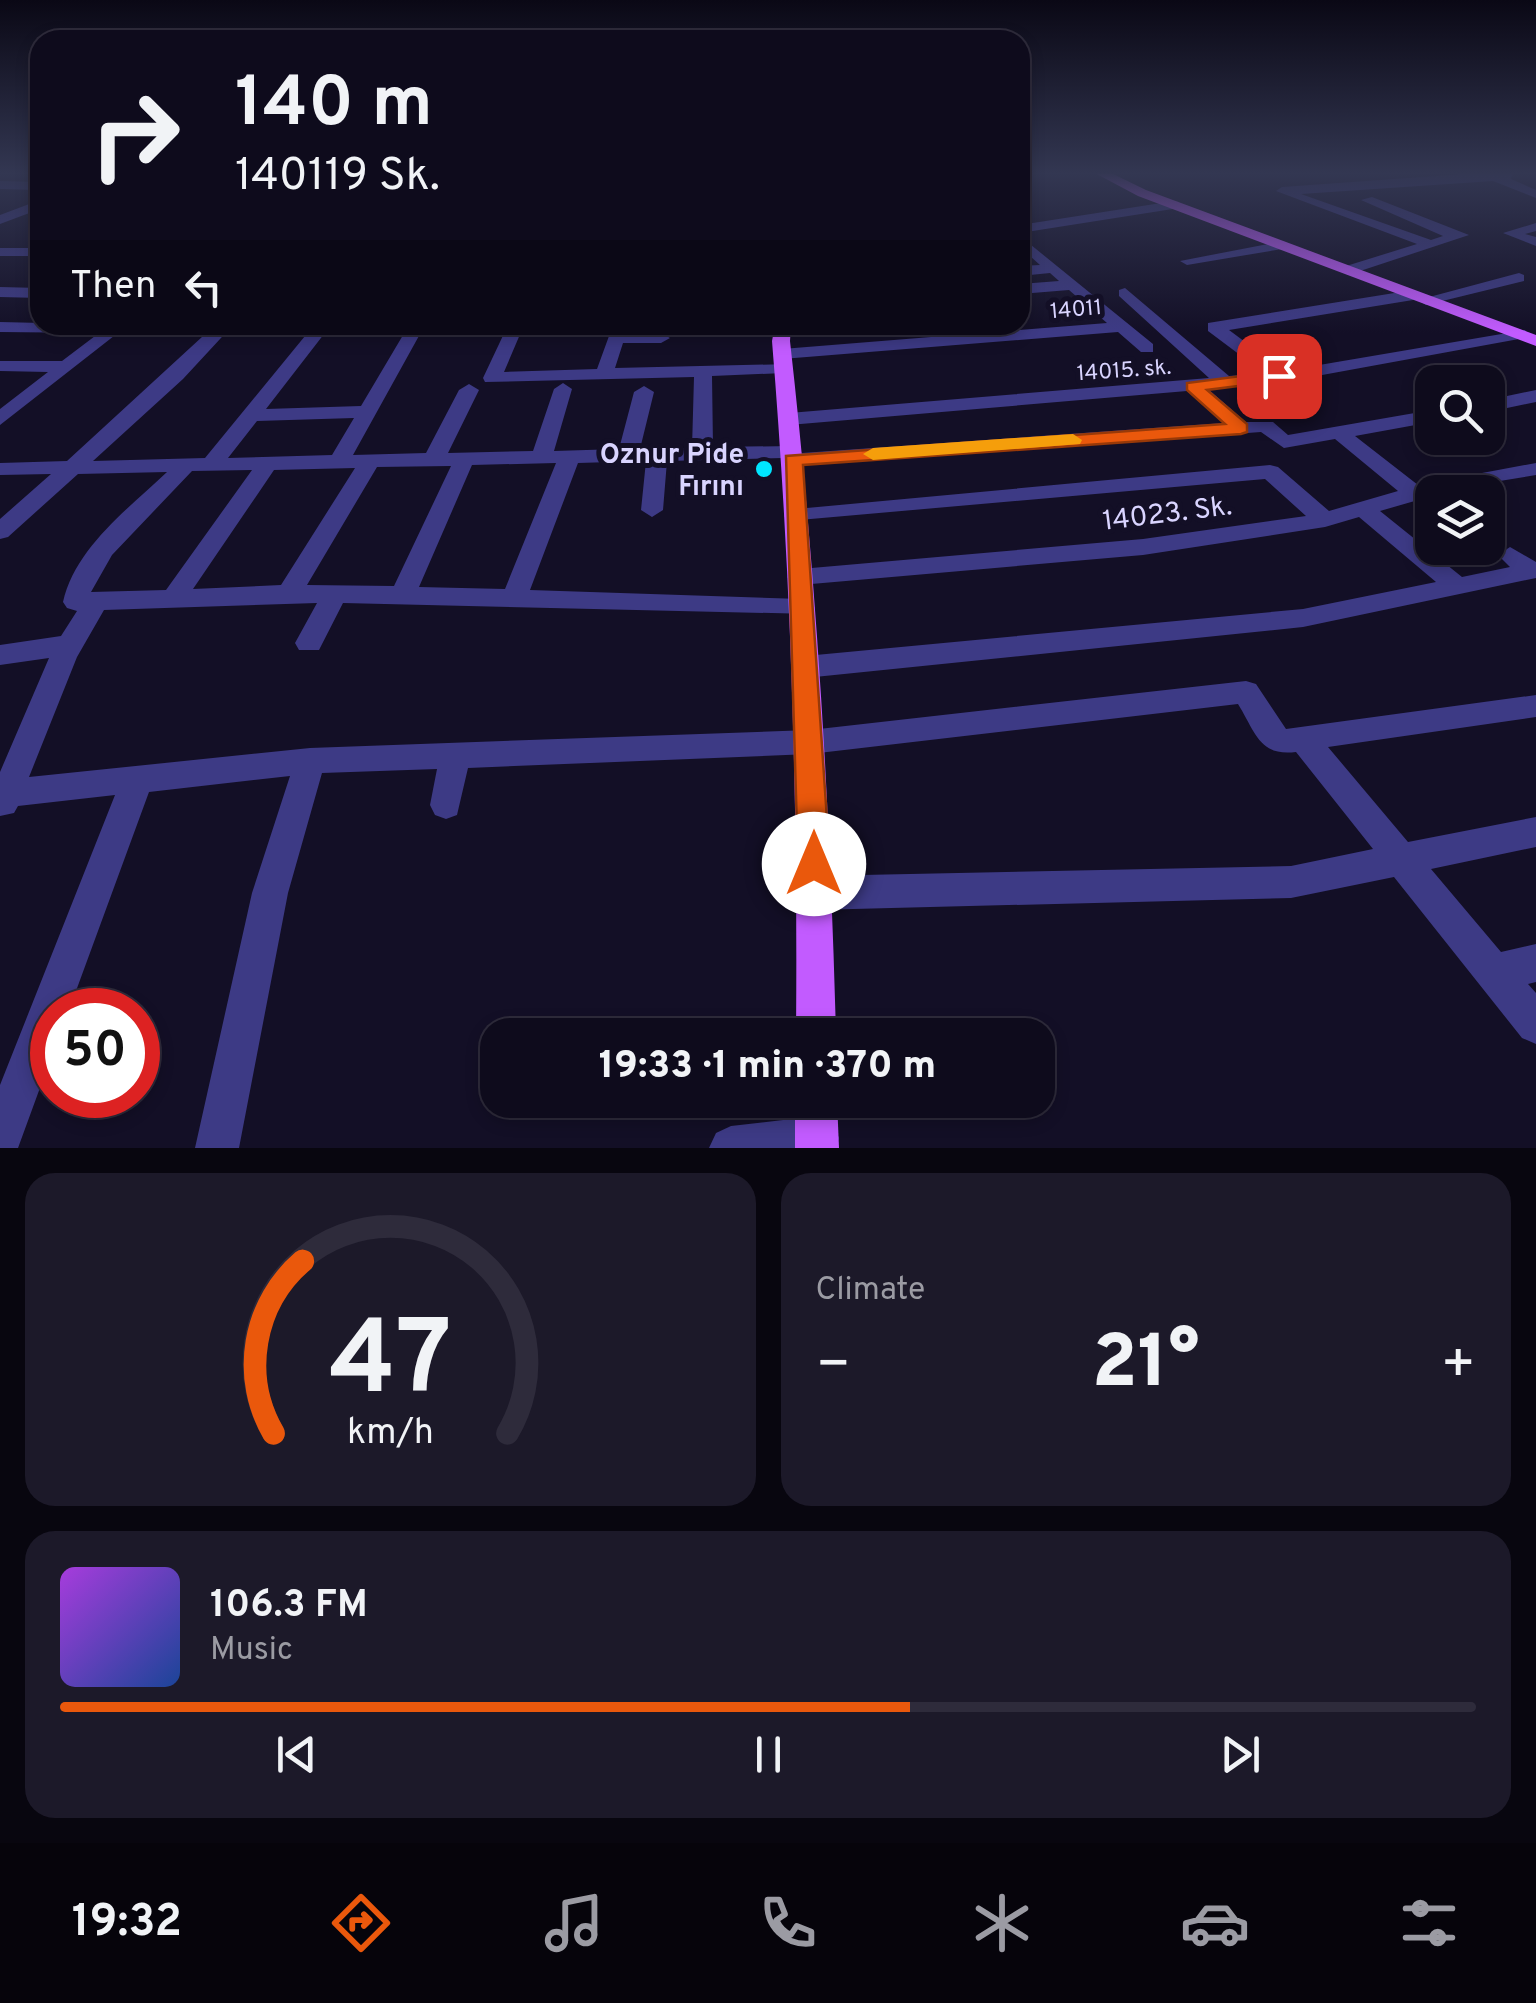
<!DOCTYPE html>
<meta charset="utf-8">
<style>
body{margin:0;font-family:Overpass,sans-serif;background:#1c1929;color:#f1f3f6;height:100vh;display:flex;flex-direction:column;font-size:38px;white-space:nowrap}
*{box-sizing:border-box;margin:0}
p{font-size:32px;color:#9b9ba3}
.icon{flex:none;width:55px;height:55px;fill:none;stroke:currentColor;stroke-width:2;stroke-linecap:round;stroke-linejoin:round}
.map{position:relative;height:1148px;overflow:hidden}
.panel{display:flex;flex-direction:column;gap:25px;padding:25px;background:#08060f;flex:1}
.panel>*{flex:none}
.hud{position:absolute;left:30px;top:30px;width:1000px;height:305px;border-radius:30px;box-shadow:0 5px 15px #0003,0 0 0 2px #2e2b3b;background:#0e0b1c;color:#f1f3f6;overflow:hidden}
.buttons{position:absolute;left:1415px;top:365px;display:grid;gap:20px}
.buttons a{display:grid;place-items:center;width:90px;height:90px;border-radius:20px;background:#0e0b1c;box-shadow:0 5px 15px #0003,0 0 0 2px #2e2b3b;font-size:50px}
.speed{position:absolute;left:30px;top:988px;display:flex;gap:20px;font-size:50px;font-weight:700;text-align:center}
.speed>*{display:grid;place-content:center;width:130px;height:130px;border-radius:50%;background:#0e0b1c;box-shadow:0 5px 15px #0003,0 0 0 2px #2e2b3b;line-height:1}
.speed .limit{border:15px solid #d22;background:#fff;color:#111}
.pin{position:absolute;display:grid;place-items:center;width:85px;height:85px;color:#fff;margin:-42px;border-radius:20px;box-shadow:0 5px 15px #0006}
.me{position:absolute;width:110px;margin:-55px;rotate:0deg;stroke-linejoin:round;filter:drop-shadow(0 0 8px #0008)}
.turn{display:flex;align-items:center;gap:35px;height:210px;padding:0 40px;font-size:45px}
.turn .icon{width:130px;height:130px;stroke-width:2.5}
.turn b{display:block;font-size:70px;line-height:85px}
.then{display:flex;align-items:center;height:95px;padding:0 40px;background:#0003;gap:20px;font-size:38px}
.big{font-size:75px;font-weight:800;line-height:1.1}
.panel .tile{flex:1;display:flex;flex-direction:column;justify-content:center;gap:15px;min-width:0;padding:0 35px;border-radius:30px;background:#1c1929}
.panel .dial{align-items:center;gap:0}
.dial svg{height:260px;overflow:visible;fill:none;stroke:#2e2b3b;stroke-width:7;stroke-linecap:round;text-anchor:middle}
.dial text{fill:#f1f3f6;stroke:none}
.song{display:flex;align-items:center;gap:30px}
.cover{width:120px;height:120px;border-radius:15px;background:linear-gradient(135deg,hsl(280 70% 55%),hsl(220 70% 35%))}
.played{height:10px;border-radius:5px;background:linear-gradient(90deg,#ea580c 60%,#2e2b3b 60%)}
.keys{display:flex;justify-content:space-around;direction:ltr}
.heat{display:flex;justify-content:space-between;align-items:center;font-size:55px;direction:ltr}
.panel .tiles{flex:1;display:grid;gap:25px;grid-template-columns:1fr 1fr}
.tile:last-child{grid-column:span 2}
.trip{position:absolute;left:480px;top:1018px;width:575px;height:100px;border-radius:30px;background:#0e0b1c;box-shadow:0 5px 15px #0003,0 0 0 2px #2e2b3b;font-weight:800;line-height:100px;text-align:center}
.tabs{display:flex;height:160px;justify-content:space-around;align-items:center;background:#06040b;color:#9b9ba3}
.tabs .icon{width:70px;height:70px}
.tabs .selected{color:#ea580c}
.tabs b{font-size:45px;color:#f1f3f6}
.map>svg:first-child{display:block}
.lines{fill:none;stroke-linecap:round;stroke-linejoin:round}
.minor{fill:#3d3a85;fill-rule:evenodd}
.major{fill:#c25bff;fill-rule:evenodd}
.route{fill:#ea580c;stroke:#983908;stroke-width:2.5}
.slow{fill:#f59e0b}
.poi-dot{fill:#00e5ff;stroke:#130f26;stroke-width:4}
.labels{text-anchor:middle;stroke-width:10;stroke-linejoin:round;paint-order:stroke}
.far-street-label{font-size:22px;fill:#d9d4ff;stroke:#130f26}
.poi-label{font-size:28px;font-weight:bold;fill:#d9d4ff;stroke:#130f26;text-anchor:end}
.street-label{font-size:28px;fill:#d9d4ff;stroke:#130f26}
</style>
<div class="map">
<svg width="1536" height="1148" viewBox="0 0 1536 1148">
<rect width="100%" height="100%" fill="#130f26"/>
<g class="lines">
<g class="minor">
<polygon points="1492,172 1513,173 1511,179 1536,190 1536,198 1493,181 1301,194 1431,240 1443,236 1361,200 1372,197 1469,235 1348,275 1340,270 1343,267 1417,244 1276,191 1282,187"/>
<polygon points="0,181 40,182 40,190 0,189"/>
<polygon points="40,200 40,209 0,224 0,215"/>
<polygon points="1174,201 1179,202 1179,208 1020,233 1020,225"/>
<polygon points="1536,223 1536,231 1525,234 1536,237 1536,246 1503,233"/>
<polygon points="1020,236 1153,344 1153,352 1141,352 1118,332 782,359 773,354 782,349 1107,323 1069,290 1020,294 1020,284 1059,281 1050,273 1020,276 1020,266 1040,265 1020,247"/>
<polygon points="1283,241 1290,245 1288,248 1187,265 1180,261"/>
<rect x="0" y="248" width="40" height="8"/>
<polygon points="1519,273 1524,275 1524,281 1426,305 1418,300"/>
<polygon points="0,287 40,288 40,298 0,297"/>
<path d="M1125,288L1229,376L1264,373L1208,331V323L1413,290L1421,295L1413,300L1229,330L1284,371L1525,330L1528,334L1519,339L1273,384L1208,389L1246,422H1273L1288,435L1432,410V422L1355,436L1418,485L1536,463V475L1432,492V496L1380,511L1462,577L1510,567L1498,555L1510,547L1536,562V578L1303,627L805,678L795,674L791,667L795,660L805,656L1303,609L1436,582L1359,517L1325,527L1143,555L800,585L787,577L800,569L1143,539L1306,516L1265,479L788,521L784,516L788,511L796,509L1270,465L1278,467L1329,511L1398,491L1335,439L1284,448L1261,432L793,466L785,465L783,458L667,461L663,510L652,517L641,510L646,461L578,463L530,590L802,599L811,602L815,608L811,614L343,603L319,650H299L295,643L317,603L104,610L77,657L29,777L310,748L810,730L1246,681L1256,684L1286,729L1536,695V717L1328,747L1408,842L1536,817V847L1431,869L1501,952L1536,944V982L1528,984L1536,993V1044L1522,1038L1394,877L1291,898L814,910L801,905L796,893L801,881L814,876L1291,866L1373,849L1296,752C1259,757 1255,731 1238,704L810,754L468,768L457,815L446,819L435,815L430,805L437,769L322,773L288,893L239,1148H195L252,893L290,776L149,792L69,1010H52V1055L18,1148H0V1085L115,795L18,806L14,813L0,816V772L49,658L0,665V645L61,636L77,611L67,608L63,602C75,548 128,509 167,472L78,474L8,537L0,539V519L51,474L0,475V463L67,461L215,325H233L183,379L93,461L205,458L314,325H331L266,409L361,406L409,325H425L353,455L426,453L459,390L469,384L479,390L448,453L533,451L554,389L563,383L572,389L554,451L619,449L634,392L644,386L654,392L640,449L692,448L694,377L485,382L483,378L508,325H524L504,372L597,369L613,325H629L627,333H661L670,338L661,343H623L615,368L790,364V372L784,373L712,376L713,447L792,446L802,453L1224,423L1187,391L789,425L779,419L789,413L1209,378L1119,296V290ZM354,418L332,455L228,458L257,421ZM556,463L505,589L419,587L472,465ZM451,466L394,586L307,585L377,467ZM355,468L281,585L193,589L274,470ZM252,470L166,590L91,592L112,555L192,471Z"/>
<polygon points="0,322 128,325 0,425 0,409 48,372 0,371 0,361 62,361 99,333 0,332"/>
<polygon points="1536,390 1536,402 1488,412 1488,400"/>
<polygon points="817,1116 832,1123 839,1138 835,1148 709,1148 716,1133 731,1126"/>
</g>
<g class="major">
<polygon points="1093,172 1109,172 1146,190 1536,335 1536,346 1138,196"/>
<path d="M775,325H791L790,341C816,572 830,803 836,1035H796C798,803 791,572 772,341Z"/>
<polygon points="795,1100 837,1100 839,1148 795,1148"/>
</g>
</g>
<linearGradient id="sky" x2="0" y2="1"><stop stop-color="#0a0815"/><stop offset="0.52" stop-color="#333752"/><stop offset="1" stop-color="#333752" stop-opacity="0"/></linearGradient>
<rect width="1536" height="333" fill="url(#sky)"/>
<polygon class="route" points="1279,371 1285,373 1285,380 1207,390 1247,424 1247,432 1241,434 803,465 830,864 825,874 814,878 803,874 798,864 786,456 1225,424 1187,390 1187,383"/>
<polygon class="slow" points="1073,434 1082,440 1080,444 873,460 863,454 873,448"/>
<circle class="poi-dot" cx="764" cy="469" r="10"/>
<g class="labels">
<g class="far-street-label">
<text transform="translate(1076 308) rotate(-5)" y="8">14011</text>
<text transform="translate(1124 369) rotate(-4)" y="8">14015. sk.</text>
</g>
<g class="poi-label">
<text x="744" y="463">Oznur Pide<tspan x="744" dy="32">Fırını</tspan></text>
</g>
<g class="street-label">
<text transform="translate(1167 512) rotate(-7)" y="10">14023. Sk.</text>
</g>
</g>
</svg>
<div class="buttons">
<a><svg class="icon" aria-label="search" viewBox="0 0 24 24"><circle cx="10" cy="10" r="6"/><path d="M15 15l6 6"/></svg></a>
<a><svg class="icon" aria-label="layers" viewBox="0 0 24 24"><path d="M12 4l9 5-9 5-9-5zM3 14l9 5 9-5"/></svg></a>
</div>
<div class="speed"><div class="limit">50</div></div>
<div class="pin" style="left:1279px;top:376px;background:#d93025"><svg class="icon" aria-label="arrive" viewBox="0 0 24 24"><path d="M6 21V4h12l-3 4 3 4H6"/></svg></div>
<svg class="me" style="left:814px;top:864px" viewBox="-20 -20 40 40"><circle r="19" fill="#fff"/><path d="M0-13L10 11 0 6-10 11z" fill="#ea580c"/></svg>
<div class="trip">19:33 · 1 min · 370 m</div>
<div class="hud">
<div class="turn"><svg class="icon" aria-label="right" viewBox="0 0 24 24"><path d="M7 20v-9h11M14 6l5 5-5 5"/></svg><div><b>140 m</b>140119 Sk.</div></div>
<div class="then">Then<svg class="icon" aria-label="left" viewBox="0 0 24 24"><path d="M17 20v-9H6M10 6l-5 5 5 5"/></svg></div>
</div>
</div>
<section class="panel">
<div class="tiles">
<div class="tile dial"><svg viewBox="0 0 100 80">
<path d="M14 69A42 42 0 1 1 86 69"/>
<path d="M14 69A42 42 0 0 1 23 16" stroke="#ea580c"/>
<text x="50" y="56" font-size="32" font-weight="700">47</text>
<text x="50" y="72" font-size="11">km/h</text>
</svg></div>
<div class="tile"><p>Climate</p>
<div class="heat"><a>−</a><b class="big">21°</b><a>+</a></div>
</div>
<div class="tile">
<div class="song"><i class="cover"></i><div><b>106.3 FM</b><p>Music</p></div></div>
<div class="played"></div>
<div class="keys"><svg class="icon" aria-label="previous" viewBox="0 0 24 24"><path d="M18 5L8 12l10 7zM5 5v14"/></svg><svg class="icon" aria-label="pause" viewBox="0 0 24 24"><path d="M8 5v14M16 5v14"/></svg><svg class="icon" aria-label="next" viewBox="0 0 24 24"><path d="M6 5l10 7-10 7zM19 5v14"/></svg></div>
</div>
</div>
</section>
<nav class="tabs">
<b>19:32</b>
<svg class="icon selected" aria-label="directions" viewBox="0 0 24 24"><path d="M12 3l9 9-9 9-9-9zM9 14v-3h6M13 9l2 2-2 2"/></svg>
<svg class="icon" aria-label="music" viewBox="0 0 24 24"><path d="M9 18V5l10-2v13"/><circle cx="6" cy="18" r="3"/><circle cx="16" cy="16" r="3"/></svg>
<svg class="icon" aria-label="phone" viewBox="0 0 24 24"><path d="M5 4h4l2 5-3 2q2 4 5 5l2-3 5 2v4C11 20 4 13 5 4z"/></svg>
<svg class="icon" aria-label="climate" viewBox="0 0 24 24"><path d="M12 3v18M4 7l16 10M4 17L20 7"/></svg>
<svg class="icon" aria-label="car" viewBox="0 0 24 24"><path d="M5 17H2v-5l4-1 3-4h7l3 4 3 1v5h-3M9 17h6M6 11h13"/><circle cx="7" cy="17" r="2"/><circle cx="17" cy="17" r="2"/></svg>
<svg class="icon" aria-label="filters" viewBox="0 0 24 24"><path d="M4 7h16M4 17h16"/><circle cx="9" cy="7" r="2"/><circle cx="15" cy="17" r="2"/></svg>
</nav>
